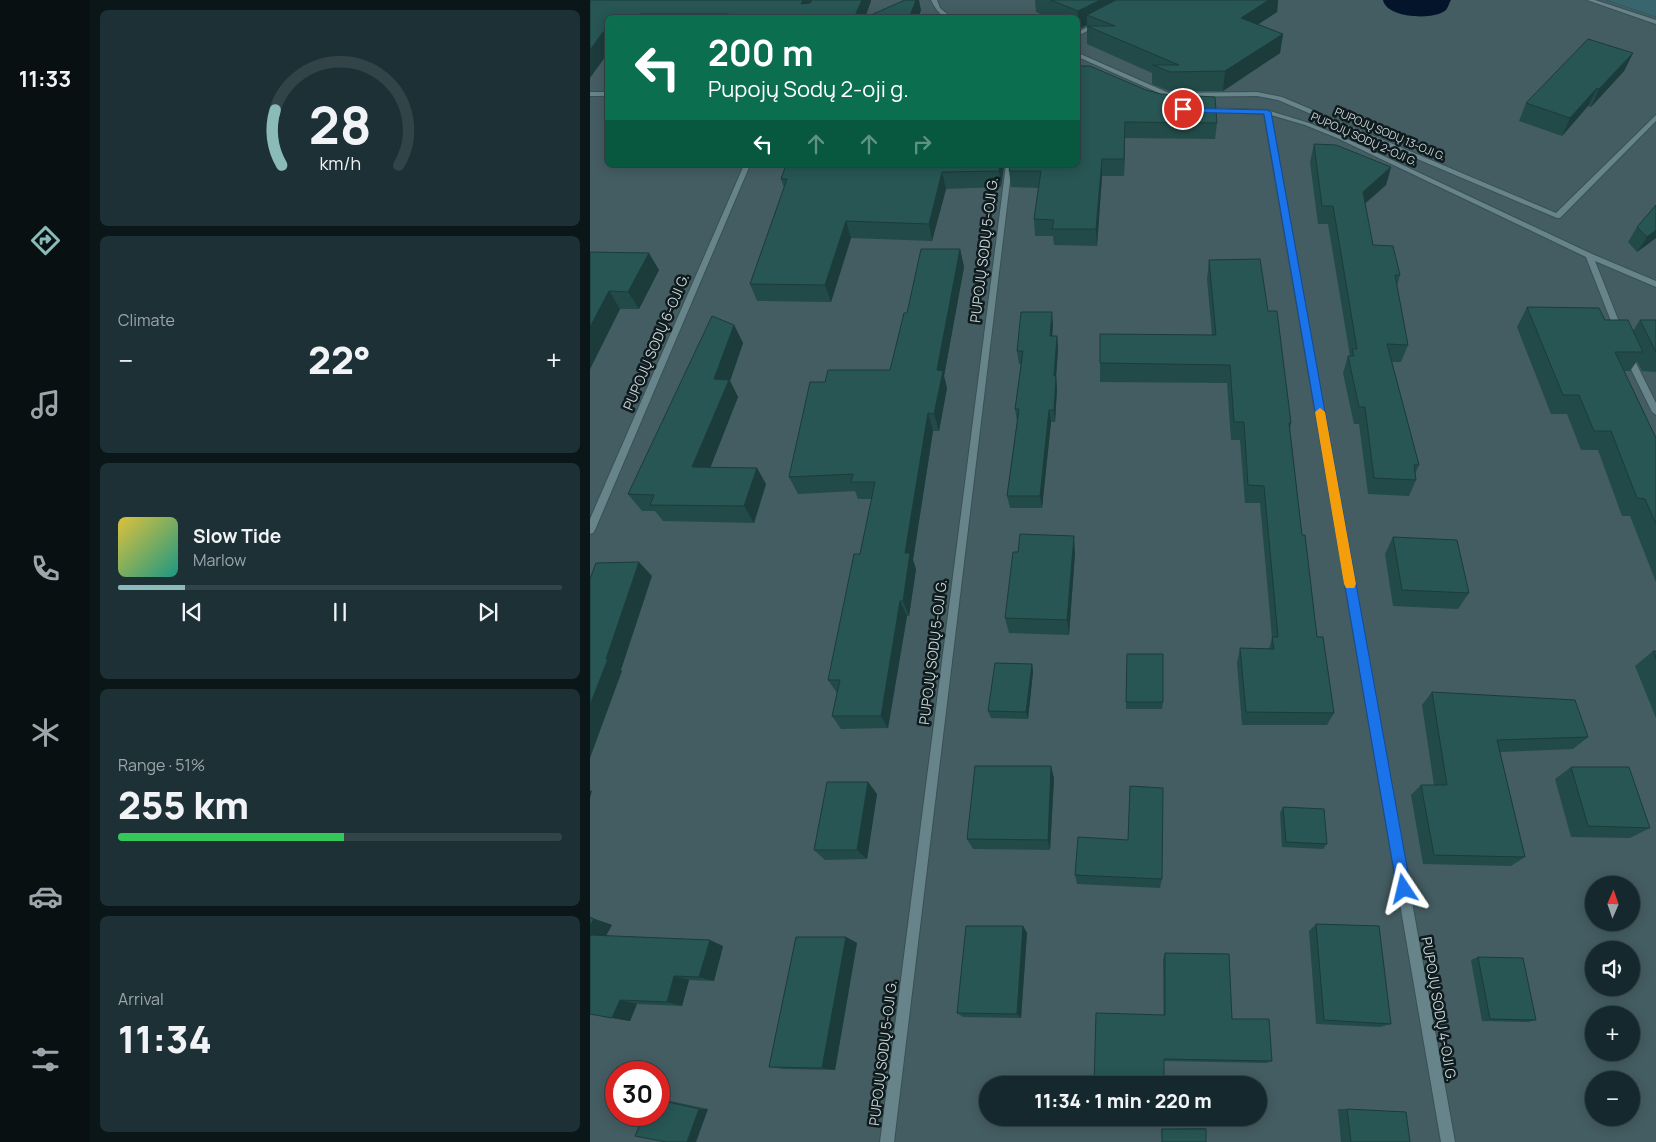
<!DOCTYPE html>
<meta charset="utf-8">
<style>
body{margin:0;font-family:Manrope,sans-serif;background:#1d3035;color:#f1f3f6;height:100vh;display:flex;flex-direction:column;font-size:19px;white-space:nowrap}
*{box-sizing:border-box;margin:0}
p{font-size:16px;color:#9da6aa}
.icon{flex:none;width:28px;height:28px;fill:none;stroke:currentColor;stroke-width:2;stroke-linecap:round;stroke-linejoin:round}
.map{position:relative;flex:1;overflow:hidden}
.drawer{display:flex;flex-direction:column;gap:10px;padding:10px;background:#0b1619;width:500px}
.drawer>*{flex:none}
.top-card{position:absolute;left:15px;top:15px;width:475px;height:152px;border-radius:8px;box-shadow:0 2px 12px #0003,0 0 0 1px #334449;background:#0b6e4f;color:#fff;overflow:hidden}
.needle{width:32px;rotate:2deg}
.buttons{position:absolute;left:995px;top:876px;display:grid;gap:10px}
.buttons a{display:grid;place-items:center;width:55px;height:55px;border-radius:50%;background:#14282d;box-shadow:0 2px 12px #0003,0 0 0 1px #334449;font-size:25px}
.speed{position:absolute;left:15px;top:1061px;display:flex;gap:10px;font-size:25px;font-weight:700;text-align:center}
.speed>*{display:grid;place-content:center;width:65px;height:65px;border-radius:50%;background:#14282d;box-shadow:0 2px 12px #0003,0 0 0 1px #334449;line-height:1}
.speed .limit{border:8px solid #d22;background:#fff;color:#111}
.pin{position:absolute;display:grid;place-items:center;width:42px;height:42px;color:#fff;margin:-21px;border:2px solid #fff;border-radius:50%;box-shadow:0 1px 5px #0007}
.me{position:absolute;width:55px;margin:-28px;rotate:350deg;stroke-linejoin:round;filter:drop-shadow(0 0 4px #0008)}
.turn{display:flex;align-items:center;gap:18px;height:105px;padding:0 20px;font-size:22px}
.turn .icon{width:65px;height:65px;stroke-width:2.5}
.turn b{display:block;font-size:35px;line-height:42px}
.lanes{display:flex;align-items:center;height:48px;padding:0 20px;background:#0003;justify-content:center;gap:25px;direction:ltr}
.lanes .off{opacity:.35}
.big{font-size:38px;font-weight:800;line-height:1.1}
.drawer .tile{flex:1;display:flex;flex-direction:column;justify-content:center;gap:8px;min-width:0;padding:0 18px;border-radius:8px;background:#1d3035}
.drawer .dial{align-items:center;gap:0}
.dial svg{height:130px;overflow:visible;fill:none;stroke:#334449;stroke-width:7;stroke-linecap:round;text-anchor:middle}
.dial text{fill:#f1f3f6;stroke:none}
.song{display:flex;align-items:center;gap:15px}
.cover{width:60px;height:60px;border-radius:8px;background:linear-gradient(135deg,hsl(50 70% 55%),hsl(170 70% 35%))}
.played{height:5px;border-radius:2px;background:linear-gradient(90deg,#8bbbb9 15%,#334449 15%)}
.keys{display:flex;justify-content:space-around;direction:ltr}
.heat{display:flex;justify-content:space-between;align-items:center;font-size:28px;direction:ltr}
.charge{height:8px;border-radius:4px;background:linear-gradient(90deg,#34c759 51%,#334449 0)}
.trip{position:absolute;left:389px;top:1076px;width:288px;height:50px;border-radius:25px;background:#14282d;box-shadow:0 2px 12px #0003,0 0 0 1px #334449;font-weight:800;line-height:50px;text-align:center}
main{display:flex;flex:1;min-height:0}
.menu{display:flex;flex-direction:column;width:90px;justify-content:space-around;align-items:center;background:#081012;color:#9da6aa}
.menu .icon{width:35px;height:35px}
.menu .on{color:#8bbbb9}
.menu b{font-size:22px;color:#f1f3f6}
.map>svg:first-child{display:block}
.green{fill:#445d62;fill-rule:evenodd}
.forest{fill:#38656e}
.water{fill:#04152b}
.lines{fill:none;stroke-linecap:round;stroke-linejoin:round}
.street-casing{stroke:#395155;stroke-width:2}
.street{fill:#67848b;fill-rule:evenodd}
.wall{fill:#224a48}
.shaded-wall{fill:#1b3c3b}
.building{fill:#275654;stroke:#1b3c3b}
.route{fill:#1a73e8;stroke:#114b97}
.slow{fill:#f59e0b}
.labels{text-anchor:middle;stroke-width:5;stroke-linejoin:round;paint-order:stroke}
.far-street-label{font-size:11px;fill:#c7d6d9;stroke:#101b1e}
.street-label{font-size:14px;fill:#c7d6d9;stroke:#101b1e}
</style>
<main>
<nav class="menu">
<b>11:33</b>
<svg class="icon on" aria-label="directions" viewBox="0 0 24 24"><path d="M12 3l9 9-9 9-9-9zM9 14v-3h6M13 9l2 2-2 2"/></svg>
<svg class="icon" aria-label="music" viewBox="0 0 24 24"><path d="M9 18V5l10-2v13"/><circle cx="6" cy="18" r="3"/><circle cx="16" cy="16" r="3"/></svg>
<svg class="icon" aria-label="phone" viewBox="0 0 24 24"><path d="M5 4h4l2 5-3 2q2 4 5 5l2-3 5 2v4C11 20 4 13 5 4z"/></svg>
<svg class="icon" aria-label="climate" viewBox="0 0 24 24"><path d="M12 3v18M4 7l16 10M4 17L20 7"/></svg>
<svg class="icon" aria-label="car" viewBox="0 0 24 24"><path d="M5 17H2v-5l4-1 3-4h7l3 4 3 1v5h-3M9 17h6M6 11h13"/><circle cx="7" cy="17" r="2"/><circle cx="17" cy="17" r="2"/></svg>
<svg class="icon" aria-label="filters" viewBox="0 0 24 24"><path d="M4 7h16M4 17h16"/><circle cx="9" cy="7" r="2"/><circle cx="15" cy="17" r="2"/></svg>
</nav>
<section class="drawer">
<div class="tile dial"><svg viewBox="0 0 100 80">
<path d="M14 69A42 42 0 1 1 86 69"/>
<path d="M14 69A42 42 0 0 1 10 35" stroke="#8bbbb9"/>
<text x="50" y="56" font-size="32" font-weight="700">28</text>
<text x="50" y="72" font-size="11">km/h</text>
</svg></div>
<div class="tile"><p>Climate</p>
<div class="heat"><a>−</a><b class="big">22°</b><a>+</a></div>
</div>
<div class="tile">
<div class="song"><i class="cover"></i><div><b>Slow Tide</b><p>Marlow</p></div></div>
<div class="played"></div>
<div class="keys"><svg class="icon" aria-label="previous" viewBox="0 0 24 24"><path d="M18 5L8 12l10 7zM5 5v14"/></svg><svg class="icon" aria-label="pause" viewBox="0 0 24 24"><path d="M8 5v14M16 5v14"/></svg><svg class="icon" aria-label="next" viewBox="0 0 24 24"><path d="M6 5l10 7-10 7zM19 5v14"/></svg></div>
</div>
<div class="tile"><p>Range · 51%</p><b class="big">255 km</b><div class="charge"></div></div>
<div class="tile"><p>Arrival</p><b class="big">11:34</b></div>
</section>
<div class="map">
<svg width="1066" height="1142" viewBox="0 0 1066 1142">
<rect width="100%" height="100%" fill="#1b363c"/>
<path class="green" d="M0,0H1016L1066,17V1142H0ZM18,18H488V165H18ZM1004,885H1041V922H1004ZM1004,950H1041V988H1004ZM1004,1015H1041V1052H1004ZM26,1072H69V1115H26ZM1004,1080H1041V1118H1004ZM398,1085H668V1118H398Z"/>
<polygon class="forest" points="1016,0 1066,0 1066,17"/>
<path class="water" d="M793,0H861C859,3 858,8 856,10C844,21 796,18 793,0Z"/>
<g class="lines">
<g class="street-casing">
<g id="street">
<path d="M341,0H347L350,8L362,18C351,18 346,10 341,0Z"/>
<polygon points="997,0 1005,0 1066,20 1066,24"/>
<polygon points="507,22 512,23 488,36 488,32"/>
<polygon points="488,53 579,93 667,92 692,97 966,213 1066,115 1066,121 970,218 967,218 688,100 667,96 578,97 488,57"/>
<rect x="0" y="92" width="18" height="4"/>
<polygon points="614,108 677,110 719,123 751,136 1002,254 1066,281 1066,287 1005,261 1033,332 1032,334 1026,334 996,257 747,138 715,125 681,115 865,1142 851,1142 674,114 612,111 612,109"/>
<polygon points="154,165 160,165 5,530 3,533 0,534 0,519"/>
<polygon points="416,165 422,165 304,1142 290,1142"/>
<polygon points="1038,352 1042,355 1066,403 1066,415 1062,412 1034,355"/>
</g>
</g>
<use href="#street" class="street"/>
</g>
<g class="wall">
<polygon points="0,0 281,0 275,17 331,10 328,18 18,18 18,53"/>
<polygon points="445,0 688,0 687,12 668,24 693,34 690,53 633,91 579,91 562,84 562,73 497,44 497,25 489,29 488,29 488,18 460,18 446,12"/>
<polygon points="1043,53 1034,71 1001,107 998,106 972,136 929,121 936,103"/>
<polygon points="488,66 627,123 625,139 535,138 534,176 512,176 507,246 464,245 463,236 445,236 444,219 448,188 421,187 419,171"/>
<polygon points="724,144 801,167 796,185 775,203 783,245 810,275 807,286 818,345 811,362 802,362 829,465 825,474 826,480 819,496 778,494 769,424 764,424 753,373 758,356 760,356 738,224 728,224 720,162"/>
<polygon points="196,165 414,165 411,187 356,189 342,241 261,238 241,302 167,301 160,284 194,188 191,179"/>
<polygon points="1047,227 1066,238 1047,252 1038,242"/>
<polygon points="370,249 374,267 354,376 357,388 349,431 343,431 323,560 326,569 319,616 317,616 298,728 251,729 242,716 247,693 238,680 270,554 282,499 268,499 265,491 208,494 199,477 235,382 300,370 317,313"/>
<polygon points="0,253 69,270 49,309 30,309 0,369"/>
<polygon points="619,260 678,311 701,423 700,430 712,535 727,637 744,713 737,725 652,725 647,663 650,648 679,649 682,638 670,503 655,503 650,440 641,440 637,383 510,382 510,363 622,335 617,279"/>
<polygon points="937,307 1015,320 1043,331 1050,320 1066,320 1066,372 1052,371 1047,361 1040,371 1034,371 1066,438 1066,582 1040,516 1032,516 1008,450 991,450 977,414 961,414 927,327"/>
<polygon points="144,325 153,343 140,381 148,397 120,467 176,484 164,523 73,521 65,511 52,511 38,494"/>
<polygon points="463,325 462,336 467,336 468,349 466,377 467,389 465,422 461,422 452,508 420,508 417,496 427,421 425,409 431,364 429,364 427,351"/>
<polygon points="803,537 879,593 868,609 803,606 795,554"/>
<polygon points="485,553 479,635 419,633 415,618"/>
<polygon points="1063,651 1066,651 1066,718 1045,666"/>
<polygon points="537,654 573,702 572,709 536,709"/>
<polygon points="442,664 443,672 438,719 401,718 398,711"/>
<polygon points="842,692 998,737 983,749 910,752 935,857 921,866 833,864 821,795 831,785 844,785 832,705"/>
<polygon points="981,767 1060,828 1040,838 981,837 965,779"/>
<polygon points="464,778 460,850 383,849 377,839"/>
<polygon points="278,782 287,794 277,859 235,860 224,850"/>
<polygon points="693,807 737,844 733,849 692,847 690,813"/>
<polygon points="485,875 572,879 570,888 487,884"/>
<polygon points="0,917 22,925 16,936 133,946 124,981 99,980 92,1006 47,1004 40,1021 0,1014"/>
<polygon points="726,924 801,1024 790,1027 726,1024 719,931"/>
<polygon points="433,926 437,933 431,1018 373,1017 367,1013"/>
<polygon points="256,937 267,943 245,1070 194,1069 179,1067"/>
<polygon points="575,953 642,1019 682,1061 676,1063 574,1061 573,959"/>
<polygon points="888,957 946,1020 938,1022 892,1021 881,960"/>
<polygon points="69,1099 71,1099 118,1109 69,1115"/>
<polygon points="748,1109 757,1109 820,1142 751,1142"/>
<polygon points="614,1128 616,1129 616,1142 572,1142 571,1129"/>
</g>
<g class="shaded-wall">
<polygon points="213,0 224,0 217,18 211,4"/>
<polygon points="272,0 281,0 281,1 275,18 264,18"/>
<polygon points="326,0 329,0 331,10 328,18 319,18"/>
<polygon points="510,0 547,0 497,15 497,25 489,29 488,11"/>
<polygon points="679,0 688,0 687,12 649,37 651,18"/>
<polygon points="13,32 18,40 18,53 0,78 0,50"/>
<polygon points="693,34 690,53 633,91 635,71"/>
<polygon points="1043,53 1034,71 1001,107 1009,89"/>
<polygon points="1007,88 998,106 972,136 980,118"/>
<polygon points="535,122 535,138 534,176 534,159"/>
<polygon points="512,159 512,176 507,246 506,229"/>
<polygon points="410,165 414,165 411,187 409,171"/>
<polygon points="801,167 796,185 769,209 773,192"/>
<polygon points="352,172 356,189 342,241 339,224"/>
<polygon points="256,221 261,238 241,302 235,285"/>
<polygon points="1066,230 1066,238 1047,252 1057,237"/>
<polygon points="370,249 374,267 354,376 357,388 349,431 344,414 347,370"/>
<polygon points="59,253 69,270 49,309 38,292"/>
<polygon points="19,291 30,309 0,369 0,327"/>
<polygon points="462,312 463,325 461,349 460,336"/>
<polygon points="144,325 153,343 140,381 148,397 114,484 102,467 124,379"/>
<polygon points="467,336 468,349 466,377 467,389 465,422 464,410 464,376"/>
<polygon points="459,410 461,422 452,508 450,496"/>
<polygon points="338,413 343,431 323,560 326,569 319,616 313,601 315,553"/>
<polygon points="167,468 176,484 164,523 154,506"/>
<polygon points="484,536 485,553 479,635 477,620"/>
<polygon points="49,562 62,576 31,670 32,671 0,758 0,705"/>
<polygon points="310,601 317,616 298,728 291,716"/>
<polygon points="442,664 443,672 438,719 436,712"/>
<polygon points="461,766 464,778 460,850 458,840"/>
<polygon points="278,782 287,794 277,859 267,850"/>
<polygon points="0,790 2,791 0,798"/>
<polygon points="4,919 22,925 13,941 0,937 0,926"/>
<polygon points="433,926 437,933 431,1018 427,1014"/>
<polygon points="256,937 267,943 245,1070 232,1068"/>
<polygon points="120,940 133,946 124,981 109,977"/>
<polygon points="84,976 99,980 92,1006 77,1002"/>
<polygon points="30,1000 47,1004 40,1021 22,1018"/>
<polygon points="109,1109 118,1109 106,1142 97,1142"/>
</g>
<g class="building">
<polygon points="0,0 213,0 211,4 220,3 222,0 272,0 264,18 136,18 139,14 50,14 47,18 18,18 18,32 13,32 0,50"/>
<polygon points="315,0 326,0 319,18 274,18"/>
<polygon points="461,0 510,0 488,11"/>
<polygon points="526,0 679,0 651,18 693,34 635,71 580,72 563,65 589,65 497,26 525,26 497,15"/>
<polygon points="998,39 1043,53 1009,89 1007,88 980,118 936,103"/>
<polygon points="488,66 500,66 556,90 571,94 625,97 627,123 535,122 534,159 512,159 506,229 462,229 464,220 444,219 451,171 419,171 420,165 488,165"/>
<polygon points="724,144 746,145 801,167 773,192 783,245 803,246 810,275 805,275 818,345 797,344 829,465 824,465 826,480 784,478 775,407 769,407 758,356 764,356 762,349 767,349 743,206 732,206"/>
<polygon points="196,165 410,165 409,171 352,172 339,224 256,221 235,285 160,284 197,179 191,179"/>
<polygon points="1066,205 1066,230 1057,237 1047,227"/>
<polygon points="331,249 370,249 347,370 353,371 344,414 338,413 315,553 320,553 313,601 310,601 291,716 242,716 250,680 238,680 264,554 270,554 285,482 261,482 263,474 199,477 220,382 235,382 238,370 300,370 314,313 317,313"/>
<polygon points="1,252 59,253 38,292 19,291 0,327 0,253"/>
<polygon points="670,259 678,311 687,311 701,423 699,423 712,535 715,535 727,637 733,637 744,713 656,712 650,648 684,649 682,637 688,637 674,486 658,485 654,422 644,422 640,365 510,363 510,334 626,335 619,260"/>
<polygon points="937,307 1009,308 1015,320 1038,320 1053,352 1025,352 1066,438 1066,524 1055,499 1047,498 1021,431 1004,431 989,395 973,395"/>
<polygon points="431,312 462,312 460,336 467,336 464,376 466,376 464,410 459,410 450,496 417,496 429,409 425,409 433,351 427,351"/>
<polygon points="122,316 144,325 124,379 139,380 102,467 167,468 154,506 60,505 64,495 38,494"/>
<polygon points="1050,320 1066,320 1066,352"/>
<polygon points="430,534 484,536 477,620 415,618 423,552 428,552"/>
<polygon points="803,537 867,540 879,593 812,590"/>
<polygon points="49,562 16,659 18,659 0,705 0,579 6,563"/>
<polygon points="1063,651 1066,651 1066,659"/>
<polygon points="537,654 573,654 573,702 536,702"/>
<polygon points="405,663 442,664 436,712 398,711"/>
<polygon points="842,692 985,700 998,737 907,740 935,857 844,855 831,785 857,785"/>
<polygon points="385,766 461,766 458,840 377,839"/>
<polygon points="981,767 1039,767 1060,828 998,826"/>
<polygon points="237,782 278,782 267,850 224,850"/>
<polygon points="540,786 573,788 572,879 485,875 488,837 538,840"/>
<polygon points="693,807 734,809 737,844 696,842"/>
<polygon points="0,917 4,919 0,926"/>
<polygon points="726,924 789,926 801,1024 734,1020"/>
<polygon points="376,926 433,926 427,1014 367,1013"/>
<polygon points="0,935 120,940 109,977 84,976 77,1002 30,1000 22,1018 0,1014"/>
<polygon points="206,937 256,937 232,1068 179,1067"/>
<polygon points="575,953 639,954 642,1019 679,1019 682,1061 574,1059 574,1085 504,1085 506,1013 575,1015"/>
<polygon points="888,957 933,958 946,1020 900,1019"/>
<polygon points="69,1100 109,1109 97,1142 76,1142 45,1136 54,1115 69,1115"/>
<polygon points="757,1109 816,1112 820,1142 761,1142"/>
<rect x="572" y="1129" width="44" height="13"/>
</g>
<polygon class="route" points="590,108 677,110 681,112 821,889 819,894 814,896 809,894 807,889 674,114 593,112 589,109"/>
<polygon class="slow" points="730,408 735,412 766,584 764,588 756,588 754,584 725,412"/>
<g class="labels">
<g class="far-street-label">
<text transform="translate(800 134) rotate(23)" y="4">PUPOJŲ SODŲ 13-OJI G.</text>
<text transform="translate(774 139) rotate(24)" y="4">PUPOJŲ SODŲ 2-OJI G.</text>
</g>
<g class="street-label">
<text transform="translate(394 250) rotate(-83)" y="5">PUPOJŲ SODŲ 5-OJI G.</text>
<text transform="translate(66 342) rotate(-67)" y="5">PUPOJŲ SODŲ 6-OJI G.</text>
<text transform="translate(343 652) rotate(-83)" y="5">PUPOJŲ SODŲ 5-OJI G.</text>
<text transform="translate(849 1009) rotate(80)" y="5">PUPOJŲ SODŲ 4-OJI G.</text>
<text transform="translate(293 1053) rotate(-83)" y="5">PUPOJŲ SODŲ 5-OJI G.</text>
</g>
</g>
</svg>
<div class="buttons">
<a><svg class="needle" viewBox="-14 -14 28 28"><path d="M0-13l5 13h-10z" fill="#e53935"/><path d="M0 13l5-13h-10z" fill="#9da6aa"/></svg></a>
<a><svg class="icon" aria-label="sound" viewBox="0 0 24 24"><path d="M4 9h4l5-4v14l-5-4H4zM17 9q2 3 0 6"/></svg></a>
<a>+</a>
<a>−</a>
</div>
<div class="speed"><div class="limit">30</div></div>
<div class="pin" style="left:593px;top:109px;background:#d93025"><svg class="icon" aria-label="arrive" viewBox="0 0 24 24"><path d="M6 21V4h12l-3 4 3 4H6"/></svg></div>
<svg class="me" style="left:814px;top:889px" viewBox="-20 -20 40 40"><path d="M0-17L14 15 0 8-14 15z" fill="#1a73e8" stroke="#fff" stroke-width="4"/></svg>
<div class="trip">11:34 · 1 min · 220 m</div>
<div class="top-card">
<div class="turn"><svg class="icon" aria-label="left" viewBox="0 0 24 24"><path d="M17 20v-9H6M10 6l-5 5 5 5"/></svg><div><b>200 m</b>Pupojų Sodų 2-oji g.</div></div>
<div class="lanes"><svg class="icon" aria-label="left" viewBox="0 0 24 24"><path d="M17 20v-9H6M10 6l-5 5 5 5"/></svg><svg class="icon off" aria-label="ahead" viewBox="0 0 24 24"><path d="M12 20V5M6 11l6-6 6 6"/></svg><svg class="icon off" aria-label="ahead" viewBox="0 0 24 24"><path d="M12 20V5M6 11l6-6 6 6"/></svg><svg class="icon off" aria-label="right" viewBox="0 0 24 24"><path d="M7 20v-9h11M14 6l5 5-5 5"/></svg></div>
</div>
</div>
</main>
